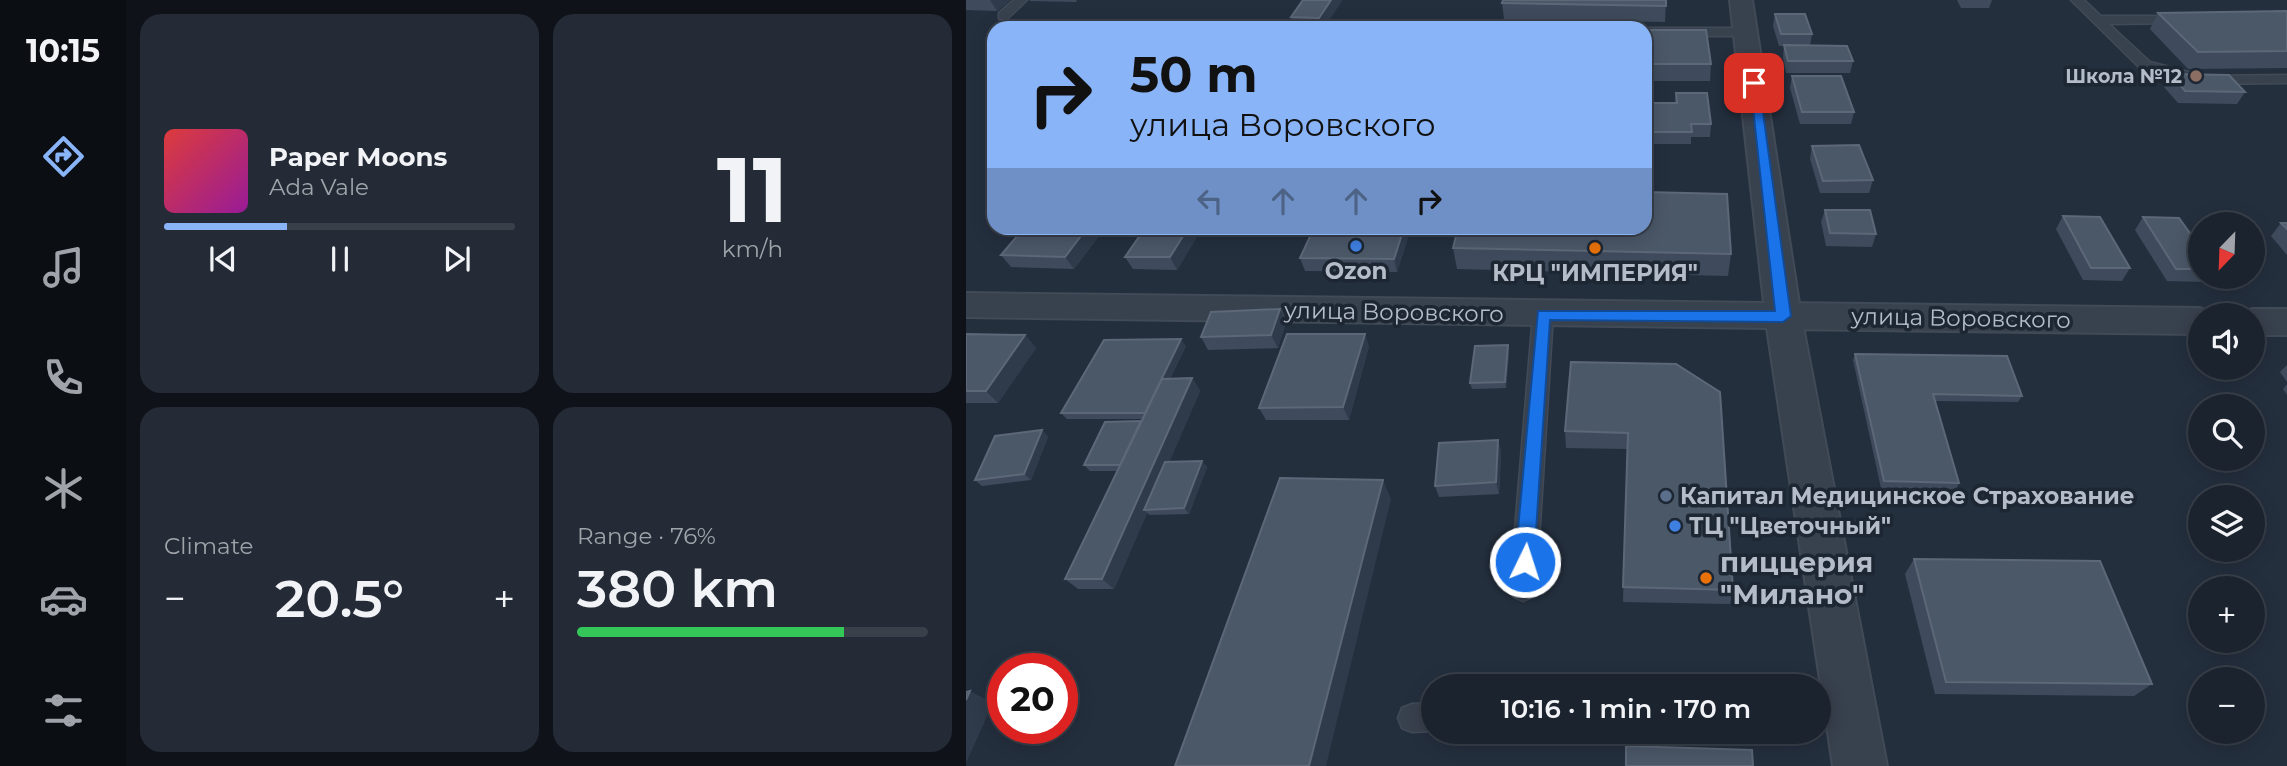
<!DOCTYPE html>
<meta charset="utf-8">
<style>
body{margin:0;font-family:Montserrat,sans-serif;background:#242b36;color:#f1f3f6;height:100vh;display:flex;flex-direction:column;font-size:26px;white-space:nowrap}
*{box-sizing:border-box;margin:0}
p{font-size:23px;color:#a0a4aa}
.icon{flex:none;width:38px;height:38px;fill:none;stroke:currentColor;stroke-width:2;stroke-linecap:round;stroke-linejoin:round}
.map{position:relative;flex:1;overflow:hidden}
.sheet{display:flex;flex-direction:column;gap:14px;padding:14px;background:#0f1319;width:840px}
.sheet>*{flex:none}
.top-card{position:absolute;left:21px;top:21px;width:665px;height:214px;border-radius:21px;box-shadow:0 4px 18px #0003,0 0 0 2px #39404a;background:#8ab4f8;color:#111;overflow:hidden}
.needle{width:46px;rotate:203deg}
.controls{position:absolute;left:1222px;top:212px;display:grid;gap:14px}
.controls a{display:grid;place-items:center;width:77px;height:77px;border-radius:50%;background:#1b232e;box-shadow:0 4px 18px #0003,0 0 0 2px #39404a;font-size:35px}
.speed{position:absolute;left:21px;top:653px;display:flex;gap:14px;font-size:35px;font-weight:700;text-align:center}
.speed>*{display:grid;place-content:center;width:91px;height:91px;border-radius:50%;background:#1b232e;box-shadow:0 4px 18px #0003,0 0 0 2px #39404a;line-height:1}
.speed .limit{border:10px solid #d22;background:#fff;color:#111}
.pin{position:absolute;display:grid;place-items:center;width:60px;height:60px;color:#fff;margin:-30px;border-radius:14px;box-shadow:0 4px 10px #0006}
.me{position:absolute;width:77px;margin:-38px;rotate:4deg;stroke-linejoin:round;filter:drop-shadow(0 0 5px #0008)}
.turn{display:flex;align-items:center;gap:24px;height:147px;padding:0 28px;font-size:32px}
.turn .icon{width:91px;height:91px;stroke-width:2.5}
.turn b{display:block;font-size:49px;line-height:60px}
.lanes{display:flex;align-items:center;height:66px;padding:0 28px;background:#0003;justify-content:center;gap:35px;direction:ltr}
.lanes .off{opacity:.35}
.big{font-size:52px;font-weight:600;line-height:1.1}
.sheet .widget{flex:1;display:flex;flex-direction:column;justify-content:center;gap:10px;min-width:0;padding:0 24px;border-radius:21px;background:#242b36}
.sheet .dial{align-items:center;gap:0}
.dial b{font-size:91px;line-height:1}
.song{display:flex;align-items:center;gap:21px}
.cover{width:84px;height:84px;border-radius:10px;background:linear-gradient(135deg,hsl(0 70% 55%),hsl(300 70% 35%))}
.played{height:7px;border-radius:4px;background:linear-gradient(90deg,#8ab4f8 35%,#39404a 35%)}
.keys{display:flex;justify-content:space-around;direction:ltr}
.heat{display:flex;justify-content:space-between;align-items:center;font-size:38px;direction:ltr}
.charge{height:10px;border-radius:5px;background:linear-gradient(90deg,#34c759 76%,#39404a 0)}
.sheet .tiles{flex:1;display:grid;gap:14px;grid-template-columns:repeat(2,1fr)}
.trip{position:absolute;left:455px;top:674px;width:410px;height:70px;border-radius:35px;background:#1b232e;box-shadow:0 4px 18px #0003,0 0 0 2px #39404a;font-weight:600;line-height:70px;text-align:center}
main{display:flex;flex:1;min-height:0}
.dock{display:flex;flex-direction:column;width:126px;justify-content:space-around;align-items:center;background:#0b0e12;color:#a0a4aa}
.dock .icon{width:49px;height:49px}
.dock .current{color:#8ab4f8}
.dock b{font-size:32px;color:#f1f3f6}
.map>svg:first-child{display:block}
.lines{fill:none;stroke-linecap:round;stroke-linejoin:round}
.service-casing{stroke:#414a57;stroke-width:3}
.minor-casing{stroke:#414a57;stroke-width:4}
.tertiary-casing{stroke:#414a57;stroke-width:4}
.service{fill:#38414e;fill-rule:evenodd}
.minor{fill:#38414e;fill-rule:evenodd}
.tertiary{fill:#38414e;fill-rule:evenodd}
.wall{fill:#3f4b5c}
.shaded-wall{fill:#2f3b4b}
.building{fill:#4b5868;stroke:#5c6777;stroke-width:2}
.route{fill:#1a73e8;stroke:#114b97;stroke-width:2}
.education-dot{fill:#8d6e63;stroke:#1d2633;stroke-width:2.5}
.shop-dot{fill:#3f7fe0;stroke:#1d2633;stroke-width:2.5}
.food-dot{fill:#e8710a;stroke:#1d2633;stroke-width:2.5}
.service-dot{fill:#5c6f8a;stroke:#1d2633;stroke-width:2.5}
.labels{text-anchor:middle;stroke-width:7;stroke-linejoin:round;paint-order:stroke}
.far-poi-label{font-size:19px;font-weight:bold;fill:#b4bcc9;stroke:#1d2633;text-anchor:end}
.poi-label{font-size:23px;font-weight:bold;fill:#b4bcc9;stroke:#1d2633}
.street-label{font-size:23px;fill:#b4bcc9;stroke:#1d2633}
.near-poi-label{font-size:28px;font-weight:bold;fill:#b4bcc9;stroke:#1d2633;text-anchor:start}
</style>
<main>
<nav class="dock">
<b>10:15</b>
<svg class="icon current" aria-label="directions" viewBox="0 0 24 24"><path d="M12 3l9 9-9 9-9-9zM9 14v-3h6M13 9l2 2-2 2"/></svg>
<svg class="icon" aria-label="music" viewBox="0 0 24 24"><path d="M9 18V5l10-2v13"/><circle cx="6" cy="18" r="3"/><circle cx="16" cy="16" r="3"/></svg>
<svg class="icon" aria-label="phone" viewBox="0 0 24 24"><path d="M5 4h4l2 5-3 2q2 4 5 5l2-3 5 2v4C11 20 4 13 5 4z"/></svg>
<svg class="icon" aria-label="climate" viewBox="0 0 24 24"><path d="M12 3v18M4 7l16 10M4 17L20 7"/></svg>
<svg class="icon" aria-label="car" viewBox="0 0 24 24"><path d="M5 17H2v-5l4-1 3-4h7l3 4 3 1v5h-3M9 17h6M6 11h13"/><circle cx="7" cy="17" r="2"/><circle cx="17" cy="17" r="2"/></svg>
<svg class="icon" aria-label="filters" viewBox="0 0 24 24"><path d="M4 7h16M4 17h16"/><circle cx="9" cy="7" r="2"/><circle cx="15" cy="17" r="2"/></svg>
</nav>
<section class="sheet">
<div class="tiles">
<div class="widget">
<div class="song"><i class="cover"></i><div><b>Paper Moons</b><p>Ada Vale</p></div></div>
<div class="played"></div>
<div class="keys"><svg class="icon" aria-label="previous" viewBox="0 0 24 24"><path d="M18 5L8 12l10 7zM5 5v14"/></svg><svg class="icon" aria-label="pause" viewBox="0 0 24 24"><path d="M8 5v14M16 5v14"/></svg><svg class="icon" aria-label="next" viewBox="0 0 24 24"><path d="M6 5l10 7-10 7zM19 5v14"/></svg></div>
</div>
<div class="widget dial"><b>11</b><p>km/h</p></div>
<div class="widget"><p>Climate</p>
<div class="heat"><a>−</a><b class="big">20.5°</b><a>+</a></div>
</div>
<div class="widget"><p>Range · 76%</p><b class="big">380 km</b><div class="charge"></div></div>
</div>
</section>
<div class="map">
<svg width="1321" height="766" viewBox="0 0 1321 766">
<rect width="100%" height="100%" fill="#242f3e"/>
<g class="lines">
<g class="service-casing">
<g id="service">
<polygon points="48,0 61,0 41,19 33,19 33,13"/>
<polygon points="1105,0 1118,0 1135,16 1222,16 1223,19 1217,23 1143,24 1184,62 1238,76 1321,75 1321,83 1238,84 1174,68"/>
<polygon points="679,28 781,28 788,32 781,36 679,36"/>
<polygon points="577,308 587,315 570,589 566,597 557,601 548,597 544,589 567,315"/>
<polygon points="467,703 467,731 446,732 436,728 432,718 436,708 446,704"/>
</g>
</g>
<g class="minor-casing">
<g id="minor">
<polygon points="817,303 1234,308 1248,315 1234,315 1234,334 817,329 804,325 799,316 804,307"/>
<polygon points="1286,309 1321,309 1321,335 1286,335 1286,315 1272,315"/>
</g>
</g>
<g class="tertiary-casing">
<polygon id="tertiary" points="764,0 786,0 835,316 921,766 867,766 801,328 0,317 0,293 798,303"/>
</g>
<use href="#service" class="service"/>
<use href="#minor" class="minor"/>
<use href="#tertiary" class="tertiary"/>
</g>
<g class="wall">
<polygon points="0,0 44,0 31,11 0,10"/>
<polygon points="63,0 111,0 110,2 64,1"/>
<polygon points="337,0 376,0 358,28 329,28 325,17"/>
<polygon points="700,0 699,22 538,19 536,3"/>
<polygon points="991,0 1026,0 1023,8 995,8"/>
<polygon points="1321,11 1321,68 1222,69 1184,29 1192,13"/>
<polygon points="809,14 846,34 844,46 887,61 884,73 820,73 817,57 818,46 813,46 807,26"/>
<polygon points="679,30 745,64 744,81 679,81"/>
<polygon points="1205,74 1279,92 1271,104 1212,103 1198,87"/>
<polygon points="826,76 888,112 885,124 834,124 824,88"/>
<polygon points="710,93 745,124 744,137 725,137 725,144 682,144 681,103 709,103"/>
<polygon points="846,146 907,180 903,193 854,193 844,159"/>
<polygon points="859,210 910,234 906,247 860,246 855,222"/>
<polygon points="1097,216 1164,268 1156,281 1117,280 1090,229"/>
<polygon points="1177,217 1234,247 1234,276 1244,276 1239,282 1201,281 1169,230"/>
<polygon points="1315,223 1321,223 1321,255 1305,236"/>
<polygon points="139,228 108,269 45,267 35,255"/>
<polygon points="236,228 211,270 167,269 159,257"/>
<polygon points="445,228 431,272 339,271 334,258"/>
<polygon points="487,248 765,254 762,276 491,269"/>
<polygon points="314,309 320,322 312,348 242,350 235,337"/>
<polygon points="0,334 59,335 70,348 32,403 0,403"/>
<polygon points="220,346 204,379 226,378 234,391 203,462 236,461 241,467 223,514 184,515 181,513 148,589 112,589 99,579 151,471 124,471 118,465 175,421 176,419 101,419 95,413"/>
<polygon points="403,346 383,420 300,420 293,408"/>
<polygon points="543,352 540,388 506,389 504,383"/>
<polygon points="889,354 1056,396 1052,402 969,401 993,483 990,489 915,488 887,360"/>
<polygon points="710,364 767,590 764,604 657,602 661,449 600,448 599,431"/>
<polygon points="1321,365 1321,382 1314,372"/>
<polygon points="1321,384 1321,395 1317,389"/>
<polygon points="76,430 82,437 65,480 16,486 9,480"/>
<polygon points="532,440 535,452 533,494 473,497 469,486"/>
<polygon points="948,559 1186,684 1168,696 969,694 939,574"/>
</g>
<g class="shaded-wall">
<polygon points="24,0 44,0 31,11"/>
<polygon points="365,0 376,0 358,28 356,28 353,18"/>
<polygon points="121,228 139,228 108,269 99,257"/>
<polygon points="222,228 236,228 211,270 204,257"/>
<polygon points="438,228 445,228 431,272 428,259"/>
<polygon points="314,309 320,322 312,348 305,335"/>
<polygon points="399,334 403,346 383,420 377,407"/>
<polygon points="59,335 70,348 32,403 20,391"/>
<polygon points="215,339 220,346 184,419 179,413"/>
<polygon points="542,345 543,352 540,388 539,382"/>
<polygon points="226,378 234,391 183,509 178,510 181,513 148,589 136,579"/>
<polygon points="76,430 82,437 65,480 58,474"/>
<polygon points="532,440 535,452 533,494 530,482"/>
<polygon points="236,461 241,467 223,514 218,508"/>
<polygon points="417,480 425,499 360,766 343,766"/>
<polygon points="4,691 27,703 0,763 0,700"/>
</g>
<g class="building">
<polygon points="337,0 365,0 353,18 325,17"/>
<polygon points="537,0 700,0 700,6 536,3"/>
<polygon points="1321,11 1321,51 1232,52 1192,13"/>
<polygon points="809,14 839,14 846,34 815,34"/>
<polygon points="679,30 740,30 745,64 679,64"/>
<polygon points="818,45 881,46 887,61 822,61"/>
<polygon points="1205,74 1263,75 1279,92 1219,91"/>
<polygon points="826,76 875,76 888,112 836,112"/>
<polygon points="710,93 741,93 745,124 725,124 726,132 682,132 681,103 711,103"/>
<polygon points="893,145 907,180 857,181 846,146"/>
<polygon points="679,192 761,194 765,254 487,248 492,228 679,228"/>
<polygon points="859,210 904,210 910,234 864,233"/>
<polygon points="1097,216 1134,217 1164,268 1125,268"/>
<polygon points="1177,217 1213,218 1234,247 1234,269 1210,269"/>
<polygon points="1315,223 1321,223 1321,229"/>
<polygon points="58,228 121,228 99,257 35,255"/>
<polygon points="179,228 222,228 204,257 159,257"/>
<polygon points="348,228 438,228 428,259 334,258"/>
<polygon points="314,309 305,335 235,337 245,312"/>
<polygon points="0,334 59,335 20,391 0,391"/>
<polygon points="321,334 399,334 377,407 293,408"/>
<polygon points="215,339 179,413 95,413 138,340"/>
<polygon points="542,345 539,382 504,383 509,346"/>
<polygon points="889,354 1041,356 1056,396 967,394 993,483 918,481"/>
<polygon points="605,362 710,364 754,392 767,590 657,587 662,433 599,431"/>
<polygon points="226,378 136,579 99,579 196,379"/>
<polygon points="175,421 154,465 118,465 139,422"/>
<polygon points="76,430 58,474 9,480 29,436"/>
<polygon points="532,440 530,482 469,486 473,443"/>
<polygon points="236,461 218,508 178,510 199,462"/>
<polygon points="314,478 417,480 343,766 209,766"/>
<polygon points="948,559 1134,561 1186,684 980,682"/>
<polygon points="4,691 0,700 0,692"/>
<polygon points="660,746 786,750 787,766 660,766"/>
</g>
<polygon class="route" points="784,80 793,83 825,316 817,322 584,320 568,562 565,568 559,570 552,568 549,562 572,311 809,311"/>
<circle class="education-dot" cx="1230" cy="76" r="7"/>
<g class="shop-dot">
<circle cx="390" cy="246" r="7"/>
<circle cx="709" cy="526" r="7"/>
</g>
<g class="food-dot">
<circle cx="629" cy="248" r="7"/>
<circle cx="740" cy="578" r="7"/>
</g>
<circle class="service-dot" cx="700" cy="496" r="7"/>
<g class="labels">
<g class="far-poi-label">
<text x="1216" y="83">Школа №12</text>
</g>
<g class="poi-label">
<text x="390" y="279">Ozon</text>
<text x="629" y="281">КРЦ "ИМПЕРИЯ"</text>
<text x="714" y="504" text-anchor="start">Капитал Медицинское Страхование</text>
<text x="723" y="534" text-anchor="start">ТЦ "Цветочный"</text>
</g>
<g class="street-label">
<text transform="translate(428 312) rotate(1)" y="8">улица Воровского</text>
<text transform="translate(995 318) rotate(1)" y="8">улица Воровского</text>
</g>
<g class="near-poi-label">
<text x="754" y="572">пиццерия<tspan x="754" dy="32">"Милано"</tspan></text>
</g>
</g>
</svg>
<div class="controls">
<a><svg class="needle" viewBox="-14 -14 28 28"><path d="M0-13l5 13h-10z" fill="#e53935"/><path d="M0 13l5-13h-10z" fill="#a0a4aa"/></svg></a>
<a><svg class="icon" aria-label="sound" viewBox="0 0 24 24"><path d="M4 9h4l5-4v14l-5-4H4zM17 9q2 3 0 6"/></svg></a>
<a><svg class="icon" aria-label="search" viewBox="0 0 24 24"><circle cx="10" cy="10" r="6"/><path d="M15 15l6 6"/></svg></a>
<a><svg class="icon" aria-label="layers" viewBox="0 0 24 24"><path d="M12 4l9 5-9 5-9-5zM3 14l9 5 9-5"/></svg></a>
<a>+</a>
<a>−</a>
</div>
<div class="speed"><div class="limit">20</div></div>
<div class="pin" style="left:788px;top:83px;background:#d93025"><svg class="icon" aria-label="arrive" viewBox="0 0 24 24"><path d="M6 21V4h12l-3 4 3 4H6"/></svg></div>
<svg class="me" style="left:559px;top:562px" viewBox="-20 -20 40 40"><circle r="17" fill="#1a73e8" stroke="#fff" stroke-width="3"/><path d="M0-11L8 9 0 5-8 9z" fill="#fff"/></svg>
<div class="trip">10:16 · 1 min · 170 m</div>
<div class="top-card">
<div class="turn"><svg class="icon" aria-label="right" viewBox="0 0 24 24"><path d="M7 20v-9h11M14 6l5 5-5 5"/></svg><div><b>50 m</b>улица Воровского</div></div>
<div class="lanes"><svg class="icon off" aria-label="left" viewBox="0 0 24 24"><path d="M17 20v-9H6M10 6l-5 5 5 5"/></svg><svg class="icon off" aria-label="ahead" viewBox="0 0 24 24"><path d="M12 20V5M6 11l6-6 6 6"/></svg><svg class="icon off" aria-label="ahead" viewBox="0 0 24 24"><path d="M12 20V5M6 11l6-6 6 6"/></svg><svg class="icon" aria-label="right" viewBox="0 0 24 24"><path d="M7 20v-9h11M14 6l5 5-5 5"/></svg></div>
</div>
</div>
</main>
